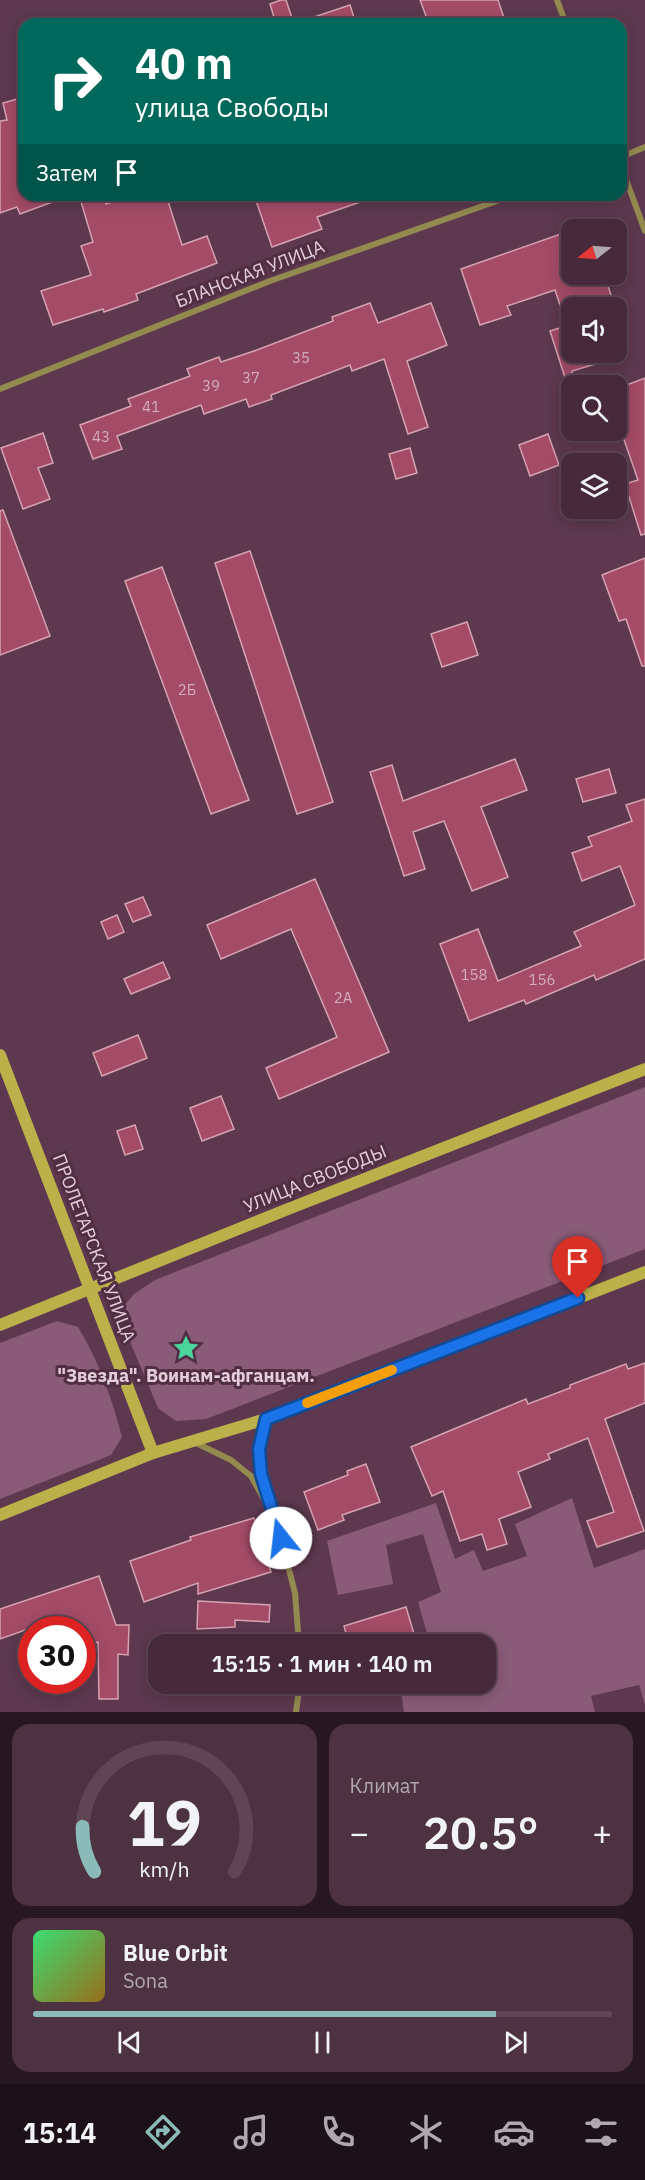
<!DOCTYPE html>
<html lang="ru">
<meta charset="utf-8">
<style>
body{margin:0;font-family:"IBM Plex Sans",sans-serif;background:#4d3242;color:#f1f3f6;height:100vh;display:flex;flex-direction:column;font-size:22px;white-space:nowrap}
*{box-sizing:border-box;margin:0}
p{font-size:20px;color:#b0a7af}
.icon{flex:none;width:33px;height:33px;fill:none;stroke:currentColor;stroke-width:2;stroke-linecap:round;stroke-linejoin:round}
.map{position:relative;height:1712px;overflow:hidden}
.details{display:flex;flex-direction:column;gap:12px;padding:12px;background:#261720;flex:1}
.details>*{flex:none}
.hud{position:absolute;left:18px;top:18px;width:609px;height:183px;border-radius:18px;box-shadow:0 3px 15px #0003,0 0 0 2px #5e4655;background:#00695c;color:#fff;overflow:hidden}
.needle{width:39px;rotate:253deg}
.controls{position:absolute;left:561px;top:219px;display:grid;gap:12px}
.controls a{display:grid;place-items:center;width:66px;height:66px;border-radius:12px;background:#462a3b;box-shadow:0 3px 15px #0003,0 0 0 2px #5e4655;font-size:30px}
.speed{position:absolute;left:18px;top:1616px;display:flex;gap:12px;font-size:30px;font-weight:700;text-align:center}
.speed>*{display:grid;place-content:center;width:78px;height:78px;border-radius:50%;background:#462a3b;box-shadow:0 3px 15px #0003,0 0 0 2px #5e4655;line-height:1}
.speed .limit{border:9px solid #d22;background:#fff;color:#111}
.pin{position:absolute;display:grid;place-items:center;width:51px;height:51px;color:#fff;margin:-62px -26px;border-radius:50% 50% 50% 0;rotate:-45deg;box-shadow:0 0 6px #0007}
.pin .icon{rotate:45deg}
.me{position:absolute;width:66px;margin:-33px;rotate:344deg;stroke-linejoin:round;filter:drop-shadow(0 0 4px #0008)}
.turn{display:flex;align-items:center;gap:21px;height:126px;padding:0 18px;font-size:27px}
.turn .icon{width:78px;height:78px;stroke-width:2.5}
.turn b{display:block;font-size:42px;line-height:51px}
.then{display:flex;align-items:center;height:57px;padding:0 18px;background:#0003;gap:12px;font-size:22px}
.big{font-size:45px;font-weight:600;line-height:1.1}
.details .tile{flex:1;display:flex;flex-direction:column;justify-content:center;gap:9px;min-width:0;padding:0 21px;border-radius:18px;background:#4d3242}
.details .dial{align-items:center;gap:0}
.dial svg{height:156px;overflow:visible;fill:none;stroke:#5e4655;stroke-width:7;stroke-linecap:round;text-anchor:middle}
.dial text{fill:#f1f3f6;stroke:none}
.song{display:flex;align-items:center;gap:18px}
.cover{width:72px;height:72px;border-radius:9px;background:linear-gradient(135deg,hsl(140 70% 55%),hsl(40 70% 35%))}
.played{height:6px;border-radius:3px;background:linear-gradient(90deg,#8bbbb9 80%,#5e4655 80%)}
.keys{display:flex;justify-content:space-around;direction:ltr}
.heat{display:flex;justify-content:space-between;align-items:center;font-size:33px;direction:ltr}
.details .tiles{flex:1;display:grid;gap:12px;grid-template-columns:1fr 1fr}
.tile:last-child{grid-column:span 2}
.trip{position:absolute;left:148px;top:1634px;width:348px;height:60px;border-radius:18px;background:#462a3b;box-shadow:0 3px 15px #0003,0 0 0 2px #5e4655;font-weight:600;line-height:60px;text-align:center}
.menu{display:flex;height:96px;justify-content:space-around;align-items:center;background:#1c1118;color:#b0a7af}
.menu .icon{width:42px;height:42px}
.menu .on{color:#8bbbb9}
.menu b{font-size:27px;color:#f1f3f6}
.map>svg:first-child{display:block}
.green{fill:#895b78}
.building{fill:#a34b67;stroke:#d6a3b0;stroke-width:1.5}
.lines{fill:none;stroke-linecap:round;stroke-linejoin:round}
.street{stroke:#928a4f;stroke-width:6}
.secondary{stroke:#bcb04b;stroke-width:12}
.route-casing{stroke:#114b97;stroke-width:15}
.route{stroke:#1a73e8;stroke-width:10}
.slow{stroke:#f59e0b;stroke-width:10}
.labels{text-anchor:middle;stroke-width:6;stroke-linejoin:round;paint-order:stroke}
.number-label{font-size:15px;fill:#d4acbd}
.street-label{font-size:18px;fill:#e4cdda;stroke:#512e44}
.poi-label{font-size:18px;font-weight:bold;fill:#e4cdda;stroke:#512e44}
</style>
<div class="map">
<svg width="645" height="1712" viewBox="0 0 645 1712">
<rect width="100%" height="100%" fill="#5d384f"/>
<g class="green">
<polygon points="645,1087 645,1249 206,1419 176,1421 158,1408 131,1344 126,1325 125,1305 134,1294 155,1280"/>
<path d="M57,1321L78,1327C99,1361 112,1399 122,1437L111,1455L0,1499V1343Z"/>
<polygon points="572,1498 594,1568 645,1549 645,1705 639,1685 591,1696 595,1712 404,1712 400,1683 486,1683 486,1644 430,1644 418,1602 441,1592 423,1534 386,1545 393,1584 338,1595 327,1541 436,1503 455,1559 474,1550 483,1571 527,1556 515,1524"/>
</g>
<g class="building">
<polygon points="281,0 286,0 294,24 276,24 270,4"/>
<polygon points="420,0 498,0 506,24 429,24"/>
<polygon points="350,5 356,24 302,24 302,21"/>
<polygon points="24,97 24,195 66,195 66,197 20,214 17,207 0,213 0,121 7,120 3,103"/>
<polygon points="79,195 105,195 106,204 134,195 166,195 182,245 207,236 217,263 136,294 138,300 104,312 103,309 53,325 41,291 91,275 81,246 93,242"/>
<polygon points="254,195 372,195 372,198 317,217 322,229 272,247"/>
<polygon points="572,230 572,274 604,274 613,301 595,308 561,308 555,290 507,306 511,315 480,325 461,269"/>
<polygon points="370,303 378,323 431,303 447,345 407,361 428,427 408,434 384,359 352,371 350,365 271,395 272,399 249,407 246,399 204,414 201,405 117,436 122,449 93,459 80,425 131,406 128,399 190,376 187,369 219,357 221,362 254,351 333,321 332,317"/>
<polygon points="572,324 572,352 618,352 619,357 572,371 572,387 568,387 550,331"/>
<polygon points="645,378 645,534 641,535 625,484 638,480 621,431 616,433 616,389"/>
<polygon points="43,433 53,463 38,468 50,499 23,509 1,448"/>
<polygon points="548,434 559,465 530,476 519,445"/>
<polygon points="410,448 417,473 396,479 389,454"/>
<polygon points="3,510 50,636 0,655 0,511"/>
<polygon points="250,551 333,802 297,814 215,563"/>
<polygon points="645,558 645,666 642,666 626,619 619,621 602,575"/>
<polygon points="162,567 249,800 211,814 125,581"/>
<polygon points="467,622 478,655 442,667 431,634"/>
<polygon points="515,759 527,790 481,807 508,877 472,891 444,821 413,832 425,869 404,876 370,772 392,765 403,801"/>
<polygon points="609,769 616,793 583,802 576,779"/>
<polygon points="645,799 645,959 596,980 594,975 526,1004 524,1000 469,1021 440,944 478,929 498,981 581,946 574,932 635,905 620,866 582,881 572,853 592,846 588,837 632,821 626,805"/>
<polygon points="315,879 389,1052 279,1099 266,1068 337,1037 291,929 221,959 207,925"/>
<polygon points="143,897 151,915 133,922 125,904"/>
<polygon points="117,915 124,932 108,939 101,922"/>
<polygon points="163,962 170,978 131,994 124,979"/>
<polygon points="138,1035 147,1058 102,1076 93,1053"/>
<polygon points="221,1096 234,1129 202,1141 190,1108"/>
<polygon points="135,1125 143,1149 125,1155 117,1131"/>
<polygon points="645,1363 645,1403 605,1419 644,1531 597,1547 587,1521 614,1512 588,1438 548,1454 550,1459 518,1472 531,1507 499,1519 507,1544 487,1550 482,1534 460,1541 443,1491 432,1496 411,1447 526,1399 528,1404 570,1388 570,1385 626,1364 628,1369"/>
<polygon points="366,1464 380,1502 342,1515 344,1520 318,1530 304,1492 348,1475 347,1471"/>
<polygon points="254,1518 271,1572 198,1594 198,1583 144,1602 130,1561 191,1540 190,1537"/>
<polygon points="99,1576 116,1625 129,1625 128,1655 118,1654 118,1699 99,1699 98,1642 82,1647 82,1629 28,1629 0,1639 0,1609"/>
<polygon points="198,1601 270,1605 269,1622 235,1620 235,1627 197,1629"/>
<polygon points="406,1607 417,1644 349,1644 344,1626"/>
</g>
<g class="lines">
<g class="street">
<polyline points="557,0 566,24"/>
<polyline points="621,157 645,147"/>
<polyline points="621,166 645,231"/>
<polyline points="0,389 270,281 514,195"/>
<polyline points="266,1419 259,1449 261,1474 276,1519 295,1593 299,1644"/>
<polyline points="194,1442 231,1460 251,1476 268,1506"/>
<polyline points="296,1712 300,1683"/>
</g>
<g class="secondary">
<polyline points="0,1055 153,1453"/>
<polyline points="0,1325 288,1209 645,1069"/>
<polyline points="0,1515 153,1453 266,1419 645,1272"/>
</g>
</g>
<g class="lines">
<g class="route-casing">
<polyline id="route" points="281,1538 261,1474 259,1449 266,1419 578,1298"/>
</g>
<use href="#route" class="route"/>
<polyline class="slow" points="307,1403 392,1370"/>
</g>
<defs>
<g id="sight-bare" transform="scale(2.07)"><path d="M0-6L1.8-2.2L6-1.7L2.9 1.2L3.7 5.4L0 3.3L-3.7 5.4L-2.9 1.2L-6-1.7L-1.8-2.2Z" fill="#4bd49b" stroke="#512e44" stroke-width="2.5" paint-order="stroke"/></g>
</defs>
<g fill-rule="evenodd">
<use href="#sight-bare" x="186" y="1348"/>
</g>
<g class="labels">
<g class="number-label">
<text x="301" y="363">35</text>
<text x="251" y="383">37</text>
<text x="211" y="391">39</text>
<text x="151" y="412">41</text>
<text x="101" y="442">43</text>
<text x="187" y="695">2Б</text>
<text x="474" y="980">158</text>
<text x="542" y="985">156</text>
<text x="343" y="1003">2А</text>
</g>
<g class="street-label">
<text transform="translate(250 274) rotate(-21)" y="6">БЛАНСКАЯ УЛИЦА</text>
<text transform="translate(315 1179) rotate(-22)" y="6">УЛИЦА СВОБОДЫ</text>
<text transform="translate(94 1248) rotate(69)" y="6">ПРОЛЕТАРСКАЯ УЛИЦА</text>
</g>
<g class="poi-label">
<text x="186" y="1382">"Звезда". Воинам-афганцам.</text>
</g>
</g>
</svg>
<div class="controls">
<a><svg class="needle" viewBox="-14 -14 28 28"><path d="M0-13l5 13h-10z" fill="#e53935"/><path d="M0 13l5-13h-10z" fill="#b0a7af"/></svg></a>
<a><svg class="icon" aria-label="sound" viewBox="0 0 24 24"><path d="M4 9h4l5-4v14l-5-4H4zM17 9q2 3 0 6"/></svg></a>
<a><svg class="icon" aria-label="search" viewBox="0 0 24 24"><circle cx="10" cy="10" r="6"/><path d="M15 15l6 6"/></svg></a>
<a><svg class="icon" aria-label="layers" viewBox="0 0 24 24"><path d="M12 4l9 5-9 5-9-5zM3 14l9 5 9-5"/></svg></a>
</div>
<div class="speed"><div class="limit">30</div></div>
<div class="pin" style="left:578px;top:1298px;background:#d93025"><svg class="icon" aria-label="arrive" viewBox="0 0 24 24"><path d="M6 21V4h12l-3 4 3 4H6"/></svg></div>
<svg class="me" style="left:281px;top:1538px" viewBox="-20 -20 40 40"><circle r="19" fill="#fff"/><path d="M0-13L10 11 0 6-10 11z" fill="#1a73e8"/></svg>
<div class="trip">15:15 · 1 мин · 140 m</div>
<div class="hud">
<div class="turn"><svg class="icon" aria-label="right" viewBox="0 0 24 24"><path d="M7 20v-9h11M14 6l5 5-5 5"/></svg><div><b>40 m</b>улица Свободы</div></div>
<div class="then">Затем<svg class="icon" aria-label="arrive" viewBox="0 0 24 24"><path d="M6 21V4h12l-3 4 3 4H6"/></svg></div>
</div>
</div>
<section class="details">
<div class="tiles">
<div class="tile dial"><svg viewBox="0 0 100 80">
<path d="M14 69A42 42 0 1 1 86 69"/>
<path d="M14 69A42 42 0 0 1 8 46" stroke="#8bbbb9"/>
<text x="50" y="56" font-size="32" font-weight="700">19</text>
<text x="50" y="72" font-size="11">km/h</text>
</svg></div>
<div class="tile"><p>Климат</p>
<div class="heat"><a>−</a><b class="big">20.5°</b><a>+</a></div>
</div>
<div class="tile">
<div class="song"><i class="cover"></i><div><b>Blue Orbit</b><p>Sona</p></div></div>
<div class="played"></div>
<div class="keys"><svg class="icon" aria-label="previous" viewBox="0 0 24 24"><path d="M18 5L8 12l10 7zM5 5v14"/></svg><svg class="icon" aria-label="pause" viewBox="0 0 24 24"><path d="M8 5v14M16 5v14"/></svg><svg class="icon" aria-label="next" viewBox="0 0 24 24"><path d="M6 5l10 7-10 7zM19 5v14"/></svg></div>
</div>
</div>
</section>
<nav class="menu">
<b>15:14</b>
<svg class="icon on" aria-label="directions" viewBox="0 0 24 24"><path d="M12 3l9 9-9 9-9-9zM9 14v-3h6M13 9l2 2-2 2"/></svg>
<svg class="icon" aria-label="music" viewBox="0 0 24 24"><path d="M9 18V5l10-2v13"/><circle cx="6" cy="18" r="3"/><circle cx="16" cy="16" r="3"/></svg>
<svg class="icon" aria-label="phone" viewBox="0 0 24 24"><path d="M5 4h4l2 5-3 2q2 4 5 5l2-3 5 2v4C11 20 4 13 5 4z"/></svg>
<svg class="icon" aria-label="climate" viewBox="0 0 24 24"><path d="M12 3v18M4 7l16 10M4 17L20 7"/></svg>
<svg class="icon" aria-label="car" viewBox="0 0 24 24"><path d="M5 17H2v-5l4-1 3-4h7l3 4 3 1v5h-3M9 17h6M6 11h13"/><circle cx="7" cy="17" r="2"/><circle cx="17" cy="17" r="2"/></svg>
<svg class="icon" aria-label="filters" viewBox="0 0 24 24"><path d="M4 7h16M4 17h16"/><circle cx="9" cy="7" r="2"/><circle cx="15" cy="17" r="2"/></svg>
</nav>
